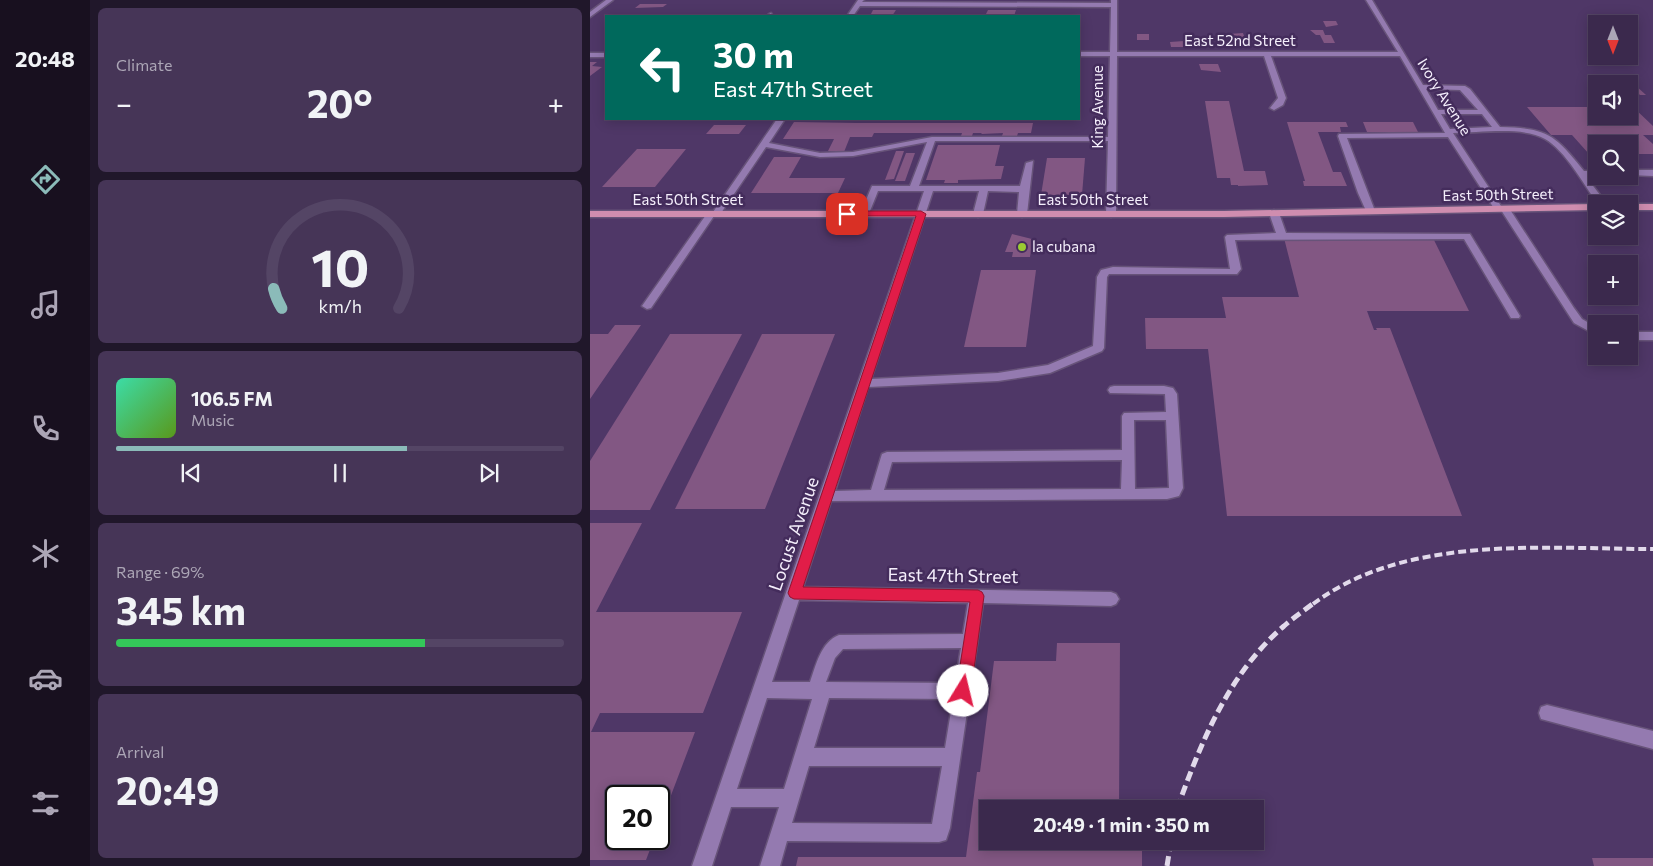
<!DOCTYPE html>
<meta charset="utf-8">
<style>
body{margin:0;font-family:Commissioner,sans-serif;background:#463557;color:#f1f3f6;height:100vh;display:flex;flex-direction:column;font-size:19px;white-space:nowrap}
*{box-sizing:border-box;margin:0}
p{font-size:16px;color:#aca6b6}
.icon{flex:none;width:28px;height:28px;fill:none;stroke:currentColor;stroke-width:2;stroke-linecap:round;stroke-linejoin:round}
.map{position:relative;flex:1;overflow:hidden}
.drawer{display:flex;flex-direction:column;gap:8px;padding:8px;background:#20172a;width:500px}
.drawer>*{flex:none}
.banner{position:absolute;left:15px;top:15px;width:475px;height:105px;border-radius:0px;box-shadow:0 2px 12px #0003,0 0 0 1px #544565;background:#00695c;color:#fff;overflow:hidden}
.needle{width:32px;rotate:180deg}
.fabs{position:absolute;left:998px;top:15px;display:grid;gap:10px}
.fabs a{display:grid;place-items:center;width:50px;height:50px;border-radius:0px;background:#3b294d;box-shadow:0 2px 12px #0003,0 0 0 1px #544565;font-size:25px}
.speed{position:absolute;left:15px;top:785px;display:flex;gap:10px;font-size:25px;font-weight:700;text-align:center}
.speed>*{display:grid;place-content:center;width:65px;height:65px;border-radius:50%;background:#3b294d;box-shadow:0 2px 12px #0003,0 0 0 1px #544565;line-height:1}
.speed .limit{border:2px solid #111;border-radius:8px;background:#fff;color:#111}
.pin{position:absolute;display:grid;place-items:center;width:42px;height:42px;color:#fff;margin:-21px;border-radius:10px;box-shadow:0 2px 8px #0006}
.me{position:absolute;width:55px;margin:-28px;rotate:9deg;stroke-linejoin:round;filter:drop-shadow(0 0 4px #0008)}
.turn{display:flex;align-items:center;gap:18px;height:105px;padding:0 25px;font-size:22px}
.turn .icon{width:65px;height:65px;stroke-width:2.5}
.turn b{display:block;font-size:35px;line-height:42px}
.big{font-size:38px;font-weight:700;line-height:1.1}
.drawer .tile{flex:1;display:flex;flex-direction:column;justify-content:center;gap:8px;min-width:0;padding:0 18px;border-radius:8px;background:#463557}
.drawer .dial{align-items:center;gap:0}
.dial svg{height:130px;overflow:visible;fill:none;stroke:#544565;stroke-width:7;stroke-linecap:round;text-anchor:middle}
.dial text{fill:#f1f3f6;stroke:none}
.song{display:flex;align-items:center;gap:15px}
.cover{width:60px;height:60px;border-radius:8px;background:linear-gradient(135deg,hsl(160 70% 55%),hsl(90 70% 35%))}
.played{height:5px;border-radius:2px;background:linear-gradient(90deg,#8bbbb9 65%,#544565 65%)}
.keys{display:flex;justify-content:space-around;direction:ltr}
.heat{display:flex;justify-content:space-between;align-items:center;font-size:28px;direction:ltr}
.charge{height:8px;border-radius:4px;background:linear-gradient(90deg,#34c759 69%,#544565 0)}
.trip{position:absolute;left:389px;top:800px;width:285px;height:50px;border-radius:0px;background:#3b294d;box-shadow:0 2px 12px #0003,0 0 0 1px #544565;font-weight:700;line-height:50px;text-align:center}
main{display:flex;flex:1;min-height:0}
.dock{display:flex;flex-direction:column;width:90px;justify-content:space-around;align-items:center;background:#18101f;color:#aca6b6}
.dock .icon{width:35px;height:35px}
.dock .on{color:#8bbbb9}
.dock b{font-size:22px;color:#f1f3f6}
.map>svg:first-child{display:block}
.building{fill:#825783}
.lines{fill:none;stroke-linecap:round;stroke-linejoin:round}
.minor-casing{stroke:#675379;stroke-width:3}
.major-casing{stroke:#675379;stroke-width:3}
.minor{fill:#947ab0;fill-rule:evenodd}
.major{fill:#cf8daf;fill-rule:evenodd}
.rail-far1{stroke:#e2daeb;stroke-width:4;stroke-dasharray:8 4;stroke-linecap:butt}
.rail{stroke:#e2daeb;stroke-width:5;stroke-dasharray:10 5;stroke-linecap:butt}
.route{fill:#e11d48;stroke:#92132f}
.poi-dot{fill:#9bcb33;stroke:#442c5c;stroke-width:2}
.labels{text-anchor:middle;stroke-width:5;stroke-linejoin:round;paint-order:stroke}
.far-street-label{font-size:15px;fill:#f5effc;stroke:#442c5c}
.far-poi-label{font-size:15px;fill:#f5effc;stroke:#442c5c;text-anchor:start}
.street-label{font-size:18px;fill:#f5effc;stroke:#442c5c}
</style>
<main>
<nav class="dock">
<b>20:48</b>
<svg class="icon on" aria-label="directions" viewBox="0 0 24 24"><path d="M12 3l9 9-9 9-9-9zM9 14v-3h6M13 9l2 2-2 2"/></svg>
<svg class="icon" aria-label="music" viewBox="0 0 24 24"><path d="M9 18V5l10-2v13"/><circle cx="6" cy="18" r="3"/><circle cx="16" cy="16" r="3"/></svg>
<svg class="icon" aria-label="phone" viewBox="0 0 24 24"><path d="M5 4h4l2 5-3 2q2 4 5 5l2-3 5 2v4C11 20 4 13 5 4z"/></svg>
<svg class="icon" aria-label="climate" viewBox="0 0 24 24"><path d="M12 3v18M4 7l16 10M4 17L20 7"/></svg>
<svg class="icon" aria-label="car" viewBox="0 0 24 24"><path d="M5 17H2v-5l4-1 3-4h7l3 4 3 1v5h-3M9 17h6M6 11h13"/><circle cx="7" cy="17" r="2"/><circle cx="17" cy="17" r="2"/></svg>
<svg class="icon" aria-label="filters" viewBox="0 0 24 24"><path d="M4 7h16M4 17h16"/><circle cx="9" cy="7" r="2"/><circle cx="15" cy="17" r="2"/></svg>
</nav>
<section class="drawer">
<div class="tile"><p>Climate</p>
<div class="heat"><a>−</a><b class="big">20°</b><a>+</a></div>
</div>
<div class="tile dial"><svg viewBox="0 0 100 80">
<path d="M14 69A42 42 0 1 1 86 69"/>
<path d="M14 69A42 42 0 0 1 9 57" stroke="#8bbbb9"/>
<text x="50" y="56" font-size="32" font-weight="700">10</text>
<text x="50" y="72" font-size="11">km/h</text>
</svg></div>
<div class="tile">
<div class="song"><i class="cover"></i><div><b>106.5 FM</b><p>Music</p></div></div>
<div class="played"></div>
<div class="keys"><svg class="icon" aria-label="previous" viewBox="0 0 24 24"><path d="M18 5L8 12l10 7zM5 5v14"/></svg><svg class="icon" aria-label="pause" viewBox="0 0 24 24"><path d="M8 5v14M16 5v14"/></svg><svg class="icon" aria-label="next" viewBox="0 0 24 24"><path d="M6 5l10 7-10 7zM19 5v14"/></svg></div>
</div>
<div class="tile"><p>Range · 69%</p><b class="big">345 km</b><div class="charge"></div></div>
<div class="tile"><p>Arrival</p><b class="big">20:49</b></div>
</section>
<div class="map">
<svg width="1063" height="866" viewBox="0 0 1063 866">
<rect width="100%" height="100%" fill="#4f3767"/>
<g class="building">
<polygon points="50,4 77,4 73,7 45,8"/>
<polygon points="283,10 306,10 302,16 280,16"/>
<polygon points="398,10 426,10 424,16 395,16"/>
<polygon points="733,21 746,21 748,25 736,27"/>
<polygon points="720,30 733,30 735,35 741,35 745,43 734,43 730,35 726,35"/>
<polygon points="653,33 656,42 642,42 639,34"/>
<rect x="547" y="34" width="12" height="6"/>
<polygon points="594,41 596,47 581,47 580,42"/>
<polygon points="0,62 7,62 2,66 12,67 0,76"/>
<polygon points="609,64 628,64 631,72 611,70"/>
<polygon points="1027,74 1033,74 1056,95 1050,95"/>
<polygon points="615,101 639,101 654,171 675,171 678,185 648,186 648,185 641,185 640,178 627,178"/>
<polygon points="937,107 1006,107 1006,116 1039,116 1039,107 1043,107 1063,126 1063,135 1053,135 1063,144 1063,154 1043,154 1045,156 1039,156 1039,144 1006,144 1006,154 999,154 982,135 961,135"/>
<polygon points="204,122 267,123 443,123 441,133 428,133 427,136 412,136 413,133 391,134 392,133 383,133 382,136 371,136 372,133 284,133 282,137 260,137 254,152 238,151 244,139 193,139"/>
<polygon points="697,122 756,122 758,127 750,127 751,132 728,132 743,172 751,172 757,186 714,186 713,181 715,181"/>
<polygon points="773,122 823,122 828,132 777,132"/>
<polygon points="124,125 156,125 149,134 116,134"/>
<polygon points="348,145 410,145 405,166 414,166 411,179 368,180 368,183 354,183 355,180 336,180"/>
<polygon points="47,149 96,149 65,187 12,187"/>
<polygon points="306,151 314,151 304,179 295,180"/>
<polygon points="316,153 325,153 315,181 305,181"/>
<polygon points="184,157 211,157 199,178 255,178 248,193 161,193"/>
<polygon points="457,158 495,158 492,195 451,195"/>
<polygon points="422,234 442,239 441,245 447,245 446,250 441,250 440,257 422,257 423,252 415,252"/>
<polygon points="694,238 843,238 879,311 777,311 784,330 787,330 786,328 800,328 872,516 637,516 618,349 556,349 555,318 636,318 632,297 709,297"/>
<polygon points="391,270 446,270 436,347 374,347"/>
<polygon points="25,325 51,325 0,399 0,334 18,334"/>
<polygon points="80,334 152,334 60,510 0,510 0,461"/>
<polygon points="172,334 245,334 175,509 85,509"/>
<polygon points="0,523 52,523 6,612 152,612 113,713 10,713 1,732 105,732 69,827 69,796 26,796 26,839 64,839 56,860 0,860"/>
<polygon points="467,643 530,643 529,809 398,809 398,841 552,841 552,866 206,866 208,857 376,857 387,772 390,772 404,661 466,661"/>
<polygon points="1002,858 1063,858 1063,866 1004,866"/>
</g>
<g class="lines">
<g class="minor-casing">
<g id="minor">
<polygon points="16,0 23,0 0,17 0,12"/>
<path d="M268,0H274L272,2L521,3V0H527V52H808L776,0H782L833,85L875,86L880,89L910,127C958,128 965,135 994,171H1006V175L997,176V178L1017,204H1008C994,185 975,150 955,139C933,126 889,133 863,133L911,206L919,208L984,308L992,319L1006,327V335L984,323L911,210H905L858,137L757,138L785,211L780,214L777,213L768,193L748,136L749,134L855,133L810,56H681L696,98L693,105L684,110L680,108L688,98L674,56H527L526,214L521,217L516,214L518,141H345L329,186H430L436,163L443,161L437,214L432,217L427,214L429,192L398,191L393,214L388,217L383,214L389,191H343L281,379L408,373L458,365L503,346L507,277L511,270L523,267L640,269L635,237L637,235L686,233L679,213L684,210L689,213L696,233L880,234L930,316L929,318H921L874,239L645,240L651,269L647,274H519L517,277L514,348L512,351L460,373L408,381L278,387L245,491L281,490L291,457L292,454L297,452L532,450V416L534,413L576,412L575,394L520,393L518,390L520,387L524,386H574L583,388L587,394L593,488L589,496L577,499L241,501L213,587L521,592L526,594L529,599L526,604L521,606L393,603L360,828L356,840L349,842L197,841L190,866H170L189,807H141L122,866H102L334,191H288L278,216H272L270,214L282,186H320L337,142L263,156L230,157L176,147L129,216H124L61,308L57,309L52,306L118,212H123L187,119H195L179,143L230,153L263,152L342,137H518L520,56H489V52H520L521,7L270,6L263,16H257ZM836,89L870,90L888,110H848ZM851,114H892L902,127L860,129ZM544,420H576L579,488L545,489ZM532,460L531,489L294,490L302,462ZM209,600L378,603L373,634L249,635C231,642 226,665 220,682H182ZM371,648L365,683L236,682L245,658L253,649ZM177,698L222,699L194,789H147ZM239,698L363,699L355,748H224ZM219,766H352L342,824L202,823Z"/>
<polygon points="181,13 183,16 177,16 179,14"/>
<rect x="0" y="53" width="16" height="4"/>
<polygon points="1063,170 1063,176 1039,175 1039,170"/>
<rect x="1039" y="332" width="24" height="8"/>
<polygon points="957,705 1063,731 1063,749 951,719 949,713 951,707"/>
</g>
</g>
<g class="major-casing">
<g id="major">
<polygon points="1006,204 1006,210 634,217 0,217 0,211 634,211"/>
<rect x="1039" y="204" width="24" height="6"/>
</g>
</g>
<use href="#minor" class="minor"/>
<use href="#major" class="major"/>
<path class="rail-far1" d="M723,604C816,534 953,549 1063,549"/>
<g class="rail">
<path d="M587,809C611,742 639,673 694,626C704,617 715,610 725,602"/>
<polyline points="577,866 581,841"/>
</g>
</g>
<polygon class="route" points="257,211 331,211 336,214 213,587 388,590 392,592 394,596 381,691 378,696 373,699 368,696 366,691 380,602 204,599 200,597 198,593 326,216 254,216 253,214"/>
<circle class="poi-dot" cx="432" cy="247" r="5"/>
<g class="labels">
<g class="far-street-label">
<text x="650" y="46">East 52nd Street</text>
<text transform="translate(854 97) rotate(58)" y="5">Ivory Avenue</text>
<text transform="translate(508 107) rotate(-90)" y="5">King Avenue</text>
<text transform="translate(908 195) rotate(-1)" y="5">East 50th Street</text>
<text x="98" y="205">East 50th Street</text>
<text x="503" y="205">East 50th Street</text>
</g>
<g class="far-poi-label">
<text x="442" y="252">la cubana</text>
</g>
<g class="street-label">
<text transform="translate(204 534) rotate(-71)" y="6">Locust Avenue</text>
<text transform="translate(363 576) rotate(1)" y="6">East 47th Street</text>
</g>
</g>
</svg>
<div class="fabs">
<a><svg class="needle" viewBox="-14 -14 28 28"><path d="M0-13l5 13h-10z" fill="#e53935"/><path d="M0 13l5-13h-10z" fill="#aca6b6"/></svg></a>
<a><svg class="icon" aria-label="sound" viewBox="0 0 24 24"><path d="M4 9h4l5-4v14l-5-4H4zM17 9q2 3 0 6"/></svg></a>
<a><svg class="icon" aria-label="search" viewBox="0 0 24 24"><circle cx="10" cy="10" r="6"/><path d="M15 15l6 6"/></svg></a>
<a><svg class="icon" aria-label="layers" viewBox="0 0 24 24"><path d="M12 4l9 5-9 5-9-5zM3 14l9 5 9-5"/></svg></a>
<a>+</a>
<a>−</a>
</div>
<div class="speed"><div class="limit">20</div></div>
<div class="pin" style="left:257px;top:214px;background:#d93025"><svg class="icon" aria-label="arrive" viewBox="0 0 24 24"><path d="M6 21V4h12l-3 4 3 4H6"/></svg></div>
<svg class="me" style="left:373px;top:691px" viewBox="-20 -20 40 40"><circle r="19" fill="#fff"/><path d="M0-13L10 11 0 6-10 11z" fill="#e11d48"/></svg>
<div class="trip">20:49 · 1 min · 350 m</div>
<div class="banner">
<div class="turn"><svg class="icon" aria-label="left" viewBox="0 0 24 24"><path d="M17 20v-9H6M10 6l-5 5 5 5"/></svg><div><b>30 m</b>East 47th Street</div></div>
</div>
</div>
</main>
